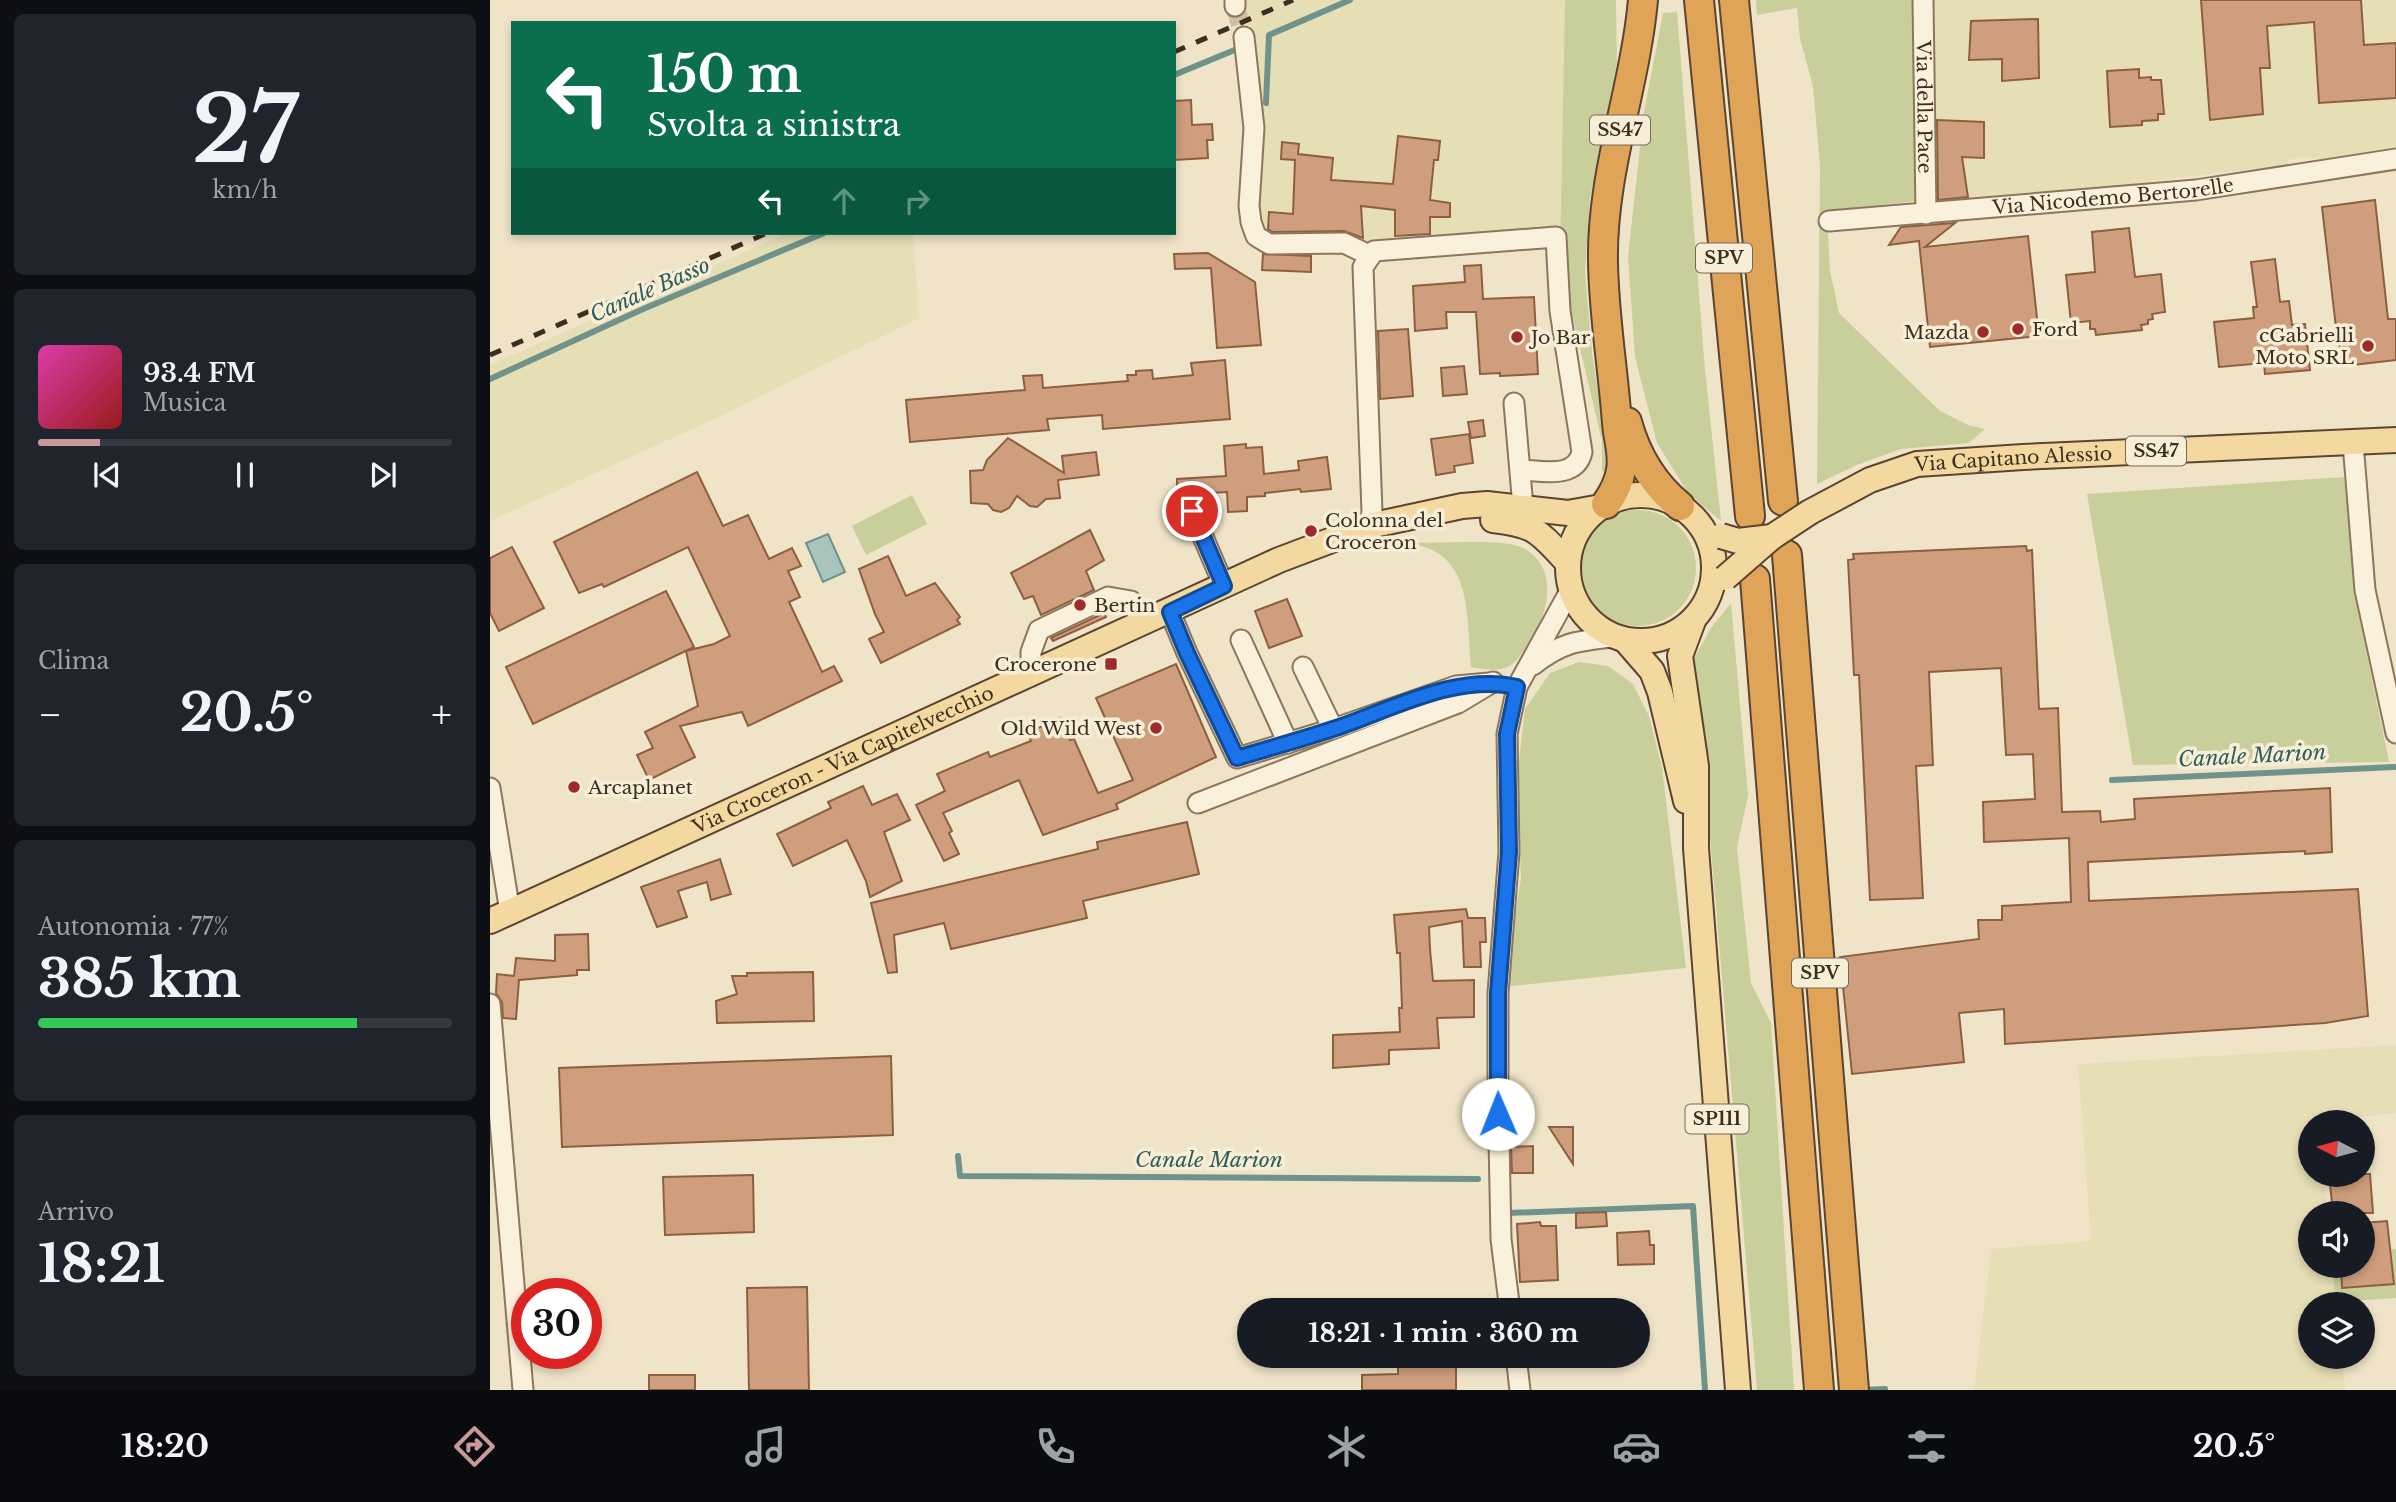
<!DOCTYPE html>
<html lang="it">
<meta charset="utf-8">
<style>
body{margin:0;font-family:"Libre Baskerville",serif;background:#20242c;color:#f1f3f6;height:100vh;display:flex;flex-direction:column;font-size:26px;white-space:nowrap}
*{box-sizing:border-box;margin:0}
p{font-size:23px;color:#9ea1a6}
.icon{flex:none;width:38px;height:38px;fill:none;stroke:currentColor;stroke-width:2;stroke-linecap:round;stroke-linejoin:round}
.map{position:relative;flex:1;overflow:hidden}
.drawer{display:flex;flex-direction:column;gap:14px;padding:14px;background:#0d0f14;width:490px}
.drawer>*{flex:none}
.guide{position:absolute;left:21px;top:21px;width:665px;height:214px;border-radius:0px;box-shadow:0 4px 10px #0003;background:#0b6e4f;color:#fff;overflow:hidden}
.needle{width:46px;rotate:276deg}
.controls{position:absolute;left:1808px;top:1110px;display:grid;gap:14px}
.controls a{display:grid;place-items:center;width:77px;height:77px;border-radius:50%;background:#171b24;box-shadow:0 4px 10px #0003;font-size:35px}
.speed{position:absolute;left:21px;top:1278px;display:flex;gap:14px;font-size:35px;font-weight:700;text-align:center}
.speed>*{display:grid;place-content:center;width:91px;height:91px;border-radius:50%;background:#171b24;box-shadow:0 4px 10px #0003;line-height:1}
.speed .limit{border:10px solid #d22;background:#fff;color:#111}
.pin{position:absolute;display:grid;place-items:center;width:60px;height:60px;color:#fff;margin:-30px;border:4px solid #fff;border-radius:50%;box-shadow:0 2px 7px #0007}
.me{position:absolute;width:77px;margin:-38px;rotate:359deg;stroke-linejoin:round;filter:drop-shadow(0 0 5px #0008)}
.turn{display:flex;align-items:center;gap:24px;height:147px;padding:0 21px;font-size:32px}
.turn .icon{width:91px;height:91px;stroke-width:2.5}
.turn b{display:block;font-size:49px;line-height:60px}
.lanes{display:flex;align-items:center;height:66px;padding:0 21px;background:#0003;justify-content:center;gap:35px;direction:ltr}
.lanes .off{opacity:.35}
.big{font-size:52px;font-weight:700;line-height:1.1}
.drawer .widget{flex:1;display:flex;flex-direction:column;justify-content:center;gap:10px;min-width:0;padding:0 24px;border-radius:10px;background:#20242c}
.drawer .dial{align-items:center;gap:0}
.dial b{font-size:91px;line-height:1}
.song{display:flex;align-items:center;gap:21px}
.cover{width:84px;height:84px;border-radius:10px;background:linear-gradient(135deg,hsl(320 70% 55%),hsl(0 70% 35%))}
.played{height:7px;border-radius:4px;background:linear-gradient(90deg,#cc999b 15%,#363941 15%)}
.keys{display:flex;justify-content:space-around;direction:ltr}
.heat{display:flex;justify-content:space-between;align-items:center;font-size:38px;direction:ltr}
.charge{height:10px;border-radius:5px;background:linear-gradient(90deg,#34c759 77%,#363941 0)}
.trip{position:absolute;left:747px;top:1298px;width:413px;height:70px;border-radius:35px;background:#171b24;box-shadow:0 4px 10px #0003;font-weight:700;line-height:70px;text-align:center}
.menu{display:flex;height:112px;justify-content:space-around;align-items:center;background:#090b0e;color:#9ea1a6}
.menu .icon{width:49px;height:49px}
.menu .selected{color:#cc999b}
.menu b{font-size:32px;color:#f1f3f6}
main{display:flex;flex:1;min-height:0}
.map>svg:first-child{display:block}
.farmland{fill:#e6deb5}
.green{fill:#c9cf9b}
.water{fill:#a9c4bc;stroke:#6f938a;stroke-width:2}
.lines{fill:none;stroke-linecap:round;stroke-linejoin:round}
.stream{stroke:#6f938a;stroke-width:6}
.building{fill:#cf9f7d;stroke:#8d5f41;stroke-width:2}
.minor-tunnel{stroke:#ccc0a6;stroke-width:19;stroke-dasharray:19 10;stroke-linecap:butt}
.minor-casing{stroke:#8d765c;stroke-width:23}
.major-casing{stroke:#5b4430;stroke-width:28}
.highway-casing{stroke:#5b4430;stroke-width:32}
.minor{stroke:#faf1dc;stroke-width:19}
.major{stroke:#f3d9a0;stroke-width:24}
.highway{stroke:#e0a458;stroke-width:28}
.rail{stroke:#3d2e20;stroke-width:5;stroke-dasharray:12 12;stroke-linecap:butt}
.major-bridge-casing{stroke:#5b4430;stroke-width:28;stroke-linecap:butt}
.major-bridge{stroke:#f3d9a0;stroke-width:24}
.route-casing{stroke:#114b97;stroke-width:18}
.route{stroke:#1a73e8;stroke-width:12}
.poi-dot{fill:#9e2a2b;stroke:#f7eed8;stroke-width:2.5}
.labels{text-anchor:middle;stroke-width:7;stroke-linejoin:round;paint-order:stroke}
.shield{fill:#f7eed8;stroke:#756857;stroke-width:2}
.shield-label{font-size:18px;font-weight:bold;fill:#3d2e20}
.street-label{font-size:19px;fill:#3d2e20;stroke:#f7eed8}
.poi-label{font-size:19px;fill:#3d2e20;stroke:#f7eed8;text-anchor:start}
.water-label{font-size:21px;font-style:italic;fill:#2f5d5a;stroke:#f7eed8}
</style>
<main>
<section class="drawer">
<div class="widget dial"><b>27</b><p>km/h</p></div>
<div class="widget">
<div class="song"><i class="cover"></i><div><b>93.4 FM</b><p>Musica</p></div></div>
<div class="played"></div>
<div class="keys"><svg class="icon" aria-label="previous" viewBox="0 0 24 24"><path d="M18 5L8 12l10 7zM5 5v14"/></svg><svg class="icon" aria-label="pause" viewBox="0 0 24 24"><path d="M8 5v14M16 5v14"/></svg><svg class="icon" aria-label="next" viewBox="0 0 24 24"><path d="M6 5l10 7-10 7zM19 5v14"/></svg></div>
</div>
<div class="widget"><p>Clima</p>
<div class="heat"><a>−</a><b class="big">20.5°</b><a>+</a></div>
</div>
<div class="widget"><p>Autonomia · 77%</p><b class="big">385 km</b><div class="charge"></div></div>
<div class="widget"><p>Arrivo</p><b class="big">18:21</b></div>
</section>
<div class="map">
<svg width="1906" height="1390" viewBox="0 0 1906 1390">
<rect width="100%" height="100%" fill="#f0e4c8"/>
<g class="farmland">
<polygon points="742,0 1075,0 1070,229 960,241 865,245 800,237 769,229 759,36 743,14"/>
<polygon points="1425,0 1906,0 1906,149 1834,159 1814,157 1798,160 1798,164 1536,197 1426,206 1423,94"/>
<polygon points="297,233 423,233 429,318 222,420 0,521 0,365"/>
<polygon points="1906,1045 1906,1113 1820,1122 1820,1174 1834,1174 1837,1213 1820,1213 1820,1265 1842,1265 1846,1304 1820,1304 1820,1356 1851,1356 1855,1390 1484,1390 1501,1249 1601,1241 1588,1064"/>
</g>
<g class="green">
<polygon points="1075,0 1126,0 1127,63 1100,198 1095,272 1102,353 1119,459 1117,472 1112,470 1112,441 1081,310 1070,251"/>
<polygon points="1266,0 1425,0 1423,94 1426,201 1337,211 1340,271 1349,313 1450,411 1478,425 1495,429 1479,443 1411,449 1367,465 1327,484 1330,166 1323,86 1310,39 1307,8 1267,15"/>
<polygon points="1187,12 1215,370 1231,521 1198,493 1167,443 1145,357 1138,256 1154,112 1173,13"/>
<polygon points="1854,477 1868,611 1899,762 1643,765 1597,494"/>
<polygon points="422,495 437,524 376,555 362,526"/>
<circle cx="1148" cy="568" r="58"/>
<path d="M975,542C990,542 1019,541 1033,548C1073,569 1056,621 1036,647C1031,654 1025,664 1018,667C1006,672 993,669 981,667C976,614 984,550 916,543Z"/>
<polygon points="1241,603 1258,795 1247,848 1261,983 1281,1023 1304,1390 1267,1390 1215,778 1203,660 1221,628"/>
<polygon points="1089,662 1118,666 1143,684 1159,716 1172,767 1196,968 1011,987 1014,948 1024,921 1031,878 1027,778 1035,709 1060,673"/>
<polygon points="1906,1249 1906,1298 1846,1302 1842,1265 1872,1265 1873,1251"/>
</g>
<polygon class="water" points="338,534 355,572 333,582 316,543"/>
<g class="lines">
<g class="stream">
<polyline points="684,75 747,49 748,53"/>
<polyline points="776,103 779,35 860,0"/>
<polyline points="0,379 153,309 334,233"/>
<polyline points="1622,780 1904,767"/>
<polyline points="468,1156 470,1176 988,1179"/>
<polyline points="1017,1209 1018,1213 1203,1206 1215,1390"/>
<polyline points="1372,1390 1395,1389"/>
</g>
</g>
<g class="building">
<polygon points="1711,0 1871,0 1874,45 1906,43 1906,98 1829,103 1824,22 1777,26 1780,68 1770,68 1773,114 1720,120"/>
<polygon points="1548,19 1549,78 1512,81 1512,59 1479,60 1481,21"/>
<polygon points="1649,69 1649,78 1661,77 1661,80 1671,80 1674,114 1668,114 1668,120 1652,121 1652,125 1620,127 1617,71"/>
<polygon points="701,100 702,125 722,124 723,140 717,140 718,158 684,160 684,101"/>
<polygon points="1447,120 1494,122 1494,158 1472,157 1478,197 1448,200"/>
<polygon points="908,136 950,141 948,160 944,160 940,200 960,203 960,217 940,217 940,234 905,236 905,210 871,206 873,238 854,231 782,232 778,229 779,212 803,214 805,160 791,159 792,142 809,144 808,154 843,158 841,180 903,184"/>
<polygon points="1885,200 1898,319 1906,319 1906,360 1863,365 1852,356 1847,336 1832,207"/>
<polygon points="1465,223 1435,247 1538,236 1549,336 1440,347 1429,241 1399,245 1411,227"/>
<polygon points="1639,228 1645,277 1671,274 1675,312 1662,314 1663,319 1658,320 1658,324 1651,325 1652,330 1606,335 1605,329 1600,329 1600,321 1581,323 1576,275 1605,272 1602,232"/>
<polygon points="718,253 765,282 771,345 727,348 721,268 685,269 684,254"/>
<polygon points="773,254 821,256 821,272 772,270"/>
<polygon points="1785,259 1790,302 1799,301 1802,325 1815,324 1820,370 1775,374 1774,363 1729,367 1724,322 1764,318 1763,307 1767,307 1761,262"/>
<polygon points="991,265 993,299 1044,297 1048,374 1010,376 1010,373 990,374 986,312 956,312 957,328 925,331 923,286 975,282 974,266"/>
<polygon points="918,329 923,396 890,399 888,331"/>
<polygon points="735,360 740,419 613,429 612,415 557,419 559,430 420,442 416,400 535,390 533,376 552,375 553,388 638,381 637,375 646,375 646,371 662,370 663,379 703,375 701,363"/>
<polygon points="974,366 977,394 953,396 951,368"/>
<polygon points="993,420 995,436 981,438 978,422"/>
<polygon points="979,434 983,463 964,466 965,472 946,475 941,439"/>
<polygon points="518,438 574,473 572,456 606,452 609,475 568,480 570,498 556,499 547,507 540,506 527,496 519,508 511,512 503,510 498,504 481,503 480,471 493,470 497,460"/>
<polygon points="756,444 756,448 772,447 774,474 809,470 808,461 837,457 841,489 811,492 810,489 775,493 775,496 757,497 757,511 738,512 737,492 687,495 687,479 736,476 734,446"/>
<polygon points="207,472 233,526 258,515 279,559 302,548 311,566 298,571 310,597 299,602 332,672 344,666 352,681 258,726 252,712 190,726 205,757 159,780 147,755 163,748 155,732 208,706 196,651 224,644 240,636 198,547 114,587 112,584 89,593 64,542"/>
<polygon points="600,530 614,560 596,571 604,590 551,615 543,596 534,599 521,573"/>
<polygon points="1536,546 1537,551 1542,550 1549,709 1568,708 1572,812 1610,811 1611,822 1645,819 1644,799 1840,788 1842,852 1815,854 1815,851 1598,862 1599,901 1868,889 1878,1016 1835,1023 1515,1044 1514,1009 1469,1013 1474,1062 1362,1074 1350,957 1489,939 1488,920 1512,920 1512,906 1581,902 1579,838 1494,842 1493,802 1545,799 1543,754 1516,755 1511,668 1439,672 1443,765 1426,766 1433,898 1380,900 1369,675 1364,675 1358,560 1364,559 1363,554"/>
<polygon points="22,547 54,608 9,631 0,613 0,558"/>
<polygon points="398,556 416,596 445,583 470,617 467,620 470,624 391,663 379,639 394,632 385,614 369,569"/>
<polygon points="176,591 204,647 43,724 16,667"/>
<polygon points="797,599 812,636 779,648 765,611"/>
<polygon points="614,613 616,617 563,641 561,638"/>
<polygon points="686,664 726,757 626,804 628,809 553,835 529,780 453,813 462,831 459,833 469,854 454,861 426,805 455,791 447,774 498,752 500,757 541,741 537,733 570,718 580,740 584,739 608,793 643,780 606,698"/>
<polygon points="373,786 382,805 407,794 420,820 394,832 412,881 380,897 376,881 357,840 303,866 287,834 341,808 338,802"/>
<polygon points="697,822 709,874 593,901 597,918 461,949 454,923 404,935 407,972 398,973 381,903 608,849 607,842"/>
<polygon points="230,859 241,894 221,900 217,882 188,891 197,917 167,927 151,887"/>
<polygon points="976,909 978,918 995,918 996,942 990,942 991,967 974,967 972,921 939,927 940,949 943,981 984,980 984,1017 947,1018 949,1048 899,1050 899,1064 843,1068 843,1035 910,1032 909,1008 912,1008 910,953 907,953 904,915"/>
<polygon points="98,934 99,970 87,970 87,975 29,980 26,1019 13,1018 12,1002 6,993 7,974 24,976 26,958 65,961 65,935"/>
<polygon points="323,972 324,1021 227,1023 226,1001 247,994 242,976 257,976 257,973"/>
<polygon points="401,1056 403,1135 72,1147 69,1068"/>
<polygon points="1059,1127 1083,1127 1083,1164"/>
<polygon points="1043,1146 1043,1173 1022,1173 1021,1147"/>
<polygon points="1839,1174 1880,1174 1883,1213 1843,1213"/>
<polygon points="263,1175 264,1232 175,1235 173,1177"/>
<polygon points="1116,1212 1117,1226 1086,1228 1086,1213"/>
<polygon points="1897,1221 1904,1284 1852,1288 1851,1265 1872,1265 1872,1223"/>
<polygon points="1050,1222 1051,1226 1066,1226 1068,1280 1030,1282 1027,1224"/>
<polygon points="1159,1231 1160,1245 1164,1245 1164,1264 1128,1265 1127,1233"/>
<polygon points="317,1287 319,1390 259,1390 257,1288"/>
<polygon points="908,1356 966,1356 966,1390 872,1390 872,1375 908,1374"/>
<rect x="159" y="1375" width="46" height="15"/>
</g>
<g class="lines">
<polyline class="minor-tunnel" points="745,6 754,37"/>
<g class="minor-casing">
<g id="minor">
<polyline points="745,0 745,6"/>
<path id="s1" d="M1433,0L1436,214"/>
<polyline points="754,37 764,128 759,206 761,222 766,236 779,244 854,243 879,255"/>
<path id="s2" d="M1339,221L1706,190L1906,159"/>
<polyline points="1024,403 1033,507"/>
<polyline points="1863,443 1875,590 1906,733"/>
<polyline points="702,511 734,586"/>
<path d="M879,526L882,512L873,267L884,251L1066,237L1070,311L1092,452C1086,479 1053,471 1031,470"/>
<polyline points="680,612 697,653 747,758 843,729 813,667"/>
<polyline points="751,640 798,743"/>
<path d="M1043,665C1072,642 1087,641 1123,637"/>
<polyline points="541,674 541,652 549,630 618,597 641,601 653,624"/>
<polyline points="843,729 966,686 999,683"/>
<polyline points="0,788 20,912"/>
<polyline points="708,803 968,703 1003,682"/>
<polyline points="0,1004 33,1390"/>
<polyline points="1020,1311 1011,1239 1008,1089 1008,993 1019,852 1017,734 1027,687 1081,589"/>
<polyline points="1026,1356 1030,1390"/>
</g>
</g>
<g class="major-casing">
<g id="major">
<circle cx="1151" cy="568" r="73"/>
<path id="s3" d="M1320,512L1380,480L1427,464L1533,457L1906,440"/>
<path d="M1003,520C1047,525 1049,532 1078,563"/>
<polyline points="1203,621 1190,656 1206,766 1206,848 1248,1390"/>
<polyline points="1136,641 1162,671 1170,692 1196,801"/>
<path id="s4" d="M0,921L789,560L879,526L972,506L997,504L1078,513L1111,507"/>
</g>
</g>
<g class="highway-casing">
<g id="highway">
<polyline points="1209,0 1260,516"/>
<polyline points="1244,0 1293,501"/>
<path d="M1137,422C1146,455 1163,484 1190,506"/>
<path d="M1116,504C1123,494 1129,483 1131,470C1134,455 1128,438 1127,423C1123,369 1114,317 1113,263C1111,174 1145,88 1153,0"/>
<polyline points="1297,555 1364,1390"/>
<polyline points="1265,579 1329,1390"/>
</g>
</g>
<use href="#minor" class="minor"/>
<use href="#major" class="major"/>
<use href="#highway" class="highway"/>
<g class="rail">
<polyline points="684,52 803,0"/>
<polyline points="0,355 277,233"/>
</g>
<g class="major-bridge-casing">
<g id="major-bridge">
<polyline points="1231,536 1248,541 1282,537"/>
<polyline points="1235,578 1282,537 1320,512"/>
</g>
</g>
<use href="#major-bridge" class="major-bridge"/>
</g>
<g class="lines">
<g class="route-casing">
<path id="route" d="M702,511L734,586L680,612L697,653L747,758C780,748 813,739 846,728C902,709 967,673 1027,687L1017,734L1019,852L1008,993V1114"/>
</g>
<use href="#route" class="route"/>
</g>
<g class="poi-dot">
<circle cx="1528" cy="329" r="7"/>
<circle cx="1493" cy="332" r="7"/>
<circle cx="1027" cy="337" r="7"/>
<circle cx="1878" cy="346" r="7"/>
<circle cx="821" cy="531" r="7"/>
<circle cx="590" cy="605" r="7"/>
<rect x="614" y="657" width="14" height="14" rx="3.5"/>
<circle cx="666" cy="728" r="7"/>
<circle cx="84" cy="787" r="7"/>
</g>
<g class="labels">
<g class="shield">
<rect x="1100" y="115.5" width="60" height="29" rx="5"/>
<rect x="1206" y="243.5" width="56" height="29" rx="5"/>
<rect x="1636" y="436.5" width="60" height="29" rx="5"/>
<rect x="1302" y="958.5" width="56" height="29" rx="5"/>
<rect x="1195.5" y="1104.5" width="63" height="29" rx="5"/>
</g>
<g class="shield-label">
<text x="1130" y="136">SS47</text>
<text x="1234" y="264">SPV</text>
<text x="1666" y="457">SS47</text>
<text x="1330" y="979">SPV</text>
<text x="1227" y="1125">SP111</text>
</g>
<g class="street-label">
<text dy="7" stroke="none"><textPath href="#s1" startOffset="107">Via della Pace</textPath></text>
<text dy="7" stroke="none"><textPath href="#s2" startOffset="285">Via Nicodemo Bertorelle</textPath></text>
<text dy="7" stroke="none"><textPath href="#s3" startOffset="214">Via Capitano Alessio</textPath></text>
<text dy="7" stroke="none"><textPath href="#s4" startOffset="388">Via Croceron - Via Capitelvecchio</textPath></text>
</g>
<g class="poi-label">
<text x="1542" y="336">Ford</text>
<text x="1479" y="339" text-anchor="end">Mazda</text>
<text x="1864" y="342" text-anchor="end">cGabrielli<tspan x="1864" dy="22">Moto SRL</tspan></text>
<text x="1041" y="344">Jo Bar</text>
<text x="835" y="527">Colonna del<tspan x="835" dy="22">Croceron</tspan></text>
<text x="604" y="612">Bertin</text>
<text x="607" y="671" text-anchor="end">Crocerone</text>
<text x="652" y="735" text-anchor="end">Old Wild West</text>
<text x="98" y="794">Arcaplanet</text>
</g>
<g class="water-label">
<text transform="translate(160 290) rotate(-24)" y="7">Canale Basso</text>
<text transform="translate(1762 756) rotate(-3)" y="7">Canale Marion</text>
<text x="719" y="1167">Canale Marion</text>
</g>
</g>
</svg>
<div class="controls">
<a><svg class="needle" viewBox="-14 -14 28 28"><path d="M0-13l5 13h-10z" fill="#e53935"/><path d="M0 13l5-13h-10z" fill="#9ea1a6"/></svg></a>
<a><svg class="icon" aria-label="sound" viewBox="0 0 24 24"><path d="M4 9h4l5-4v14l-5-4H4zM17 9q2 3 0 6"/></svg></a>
<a><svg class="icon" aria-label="layers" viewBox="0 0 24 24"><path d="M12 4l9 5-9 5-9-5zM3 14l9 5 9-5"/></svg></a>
</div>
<div class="speed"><div class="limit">30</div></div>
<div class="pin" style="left:702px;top:511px;background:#d93025"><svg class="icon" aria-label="arrive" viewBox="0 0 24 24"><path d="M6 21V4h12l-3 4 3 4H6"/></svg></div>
<svg class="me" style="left:1008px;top:1114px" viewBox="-20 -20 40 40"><circle r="19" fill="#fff"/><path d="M0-13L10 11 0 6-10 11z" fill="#1a73e8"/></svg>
<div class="trip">18:21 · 1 min · 360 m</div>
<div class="guide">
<div class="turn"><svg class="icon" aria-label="left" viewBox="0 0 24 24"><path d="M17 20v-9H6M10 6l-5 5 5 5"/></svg><div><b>150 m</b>Svolta a sinistra</div></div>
<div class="lanes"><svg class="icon" aria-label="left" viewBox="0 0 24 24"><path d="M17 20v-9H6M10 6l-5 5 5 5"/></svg><svg class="icon off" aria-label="ahead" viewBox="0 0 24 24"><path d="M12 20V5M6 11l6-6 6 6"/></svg><svg class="icon off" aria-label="right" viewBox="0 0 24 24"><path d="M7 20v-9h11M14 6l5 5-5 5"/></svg></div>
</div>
</div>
</main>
<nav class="menu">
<b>18:20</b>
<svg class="icon selected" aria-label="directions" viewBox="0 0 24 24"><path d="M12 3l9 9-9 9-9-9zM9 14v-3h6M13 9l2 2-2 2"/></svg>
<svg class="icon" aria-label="music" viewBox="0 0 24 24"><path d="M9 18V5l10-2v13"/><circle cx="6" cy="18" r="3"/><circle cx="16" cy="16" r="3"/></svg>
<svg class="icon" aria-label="phone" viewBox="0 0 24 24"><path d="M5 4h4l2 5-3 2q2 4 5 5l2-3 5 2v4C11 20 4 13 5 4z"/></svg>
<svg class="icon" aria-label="climate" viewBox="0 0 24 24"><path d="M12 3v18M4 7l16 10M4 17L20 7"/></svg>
<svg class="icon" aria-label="car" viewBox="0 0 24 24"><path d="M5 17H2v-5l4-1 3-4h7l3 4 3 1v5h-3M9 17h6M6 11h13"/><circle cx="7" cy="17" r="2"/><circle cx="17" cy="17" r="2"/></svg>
<svg class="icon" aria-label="filters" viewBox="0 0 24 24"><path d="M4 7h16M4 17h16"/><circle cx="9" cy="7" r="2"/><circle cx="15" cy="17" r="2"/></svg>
<b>20.5°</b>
</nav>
